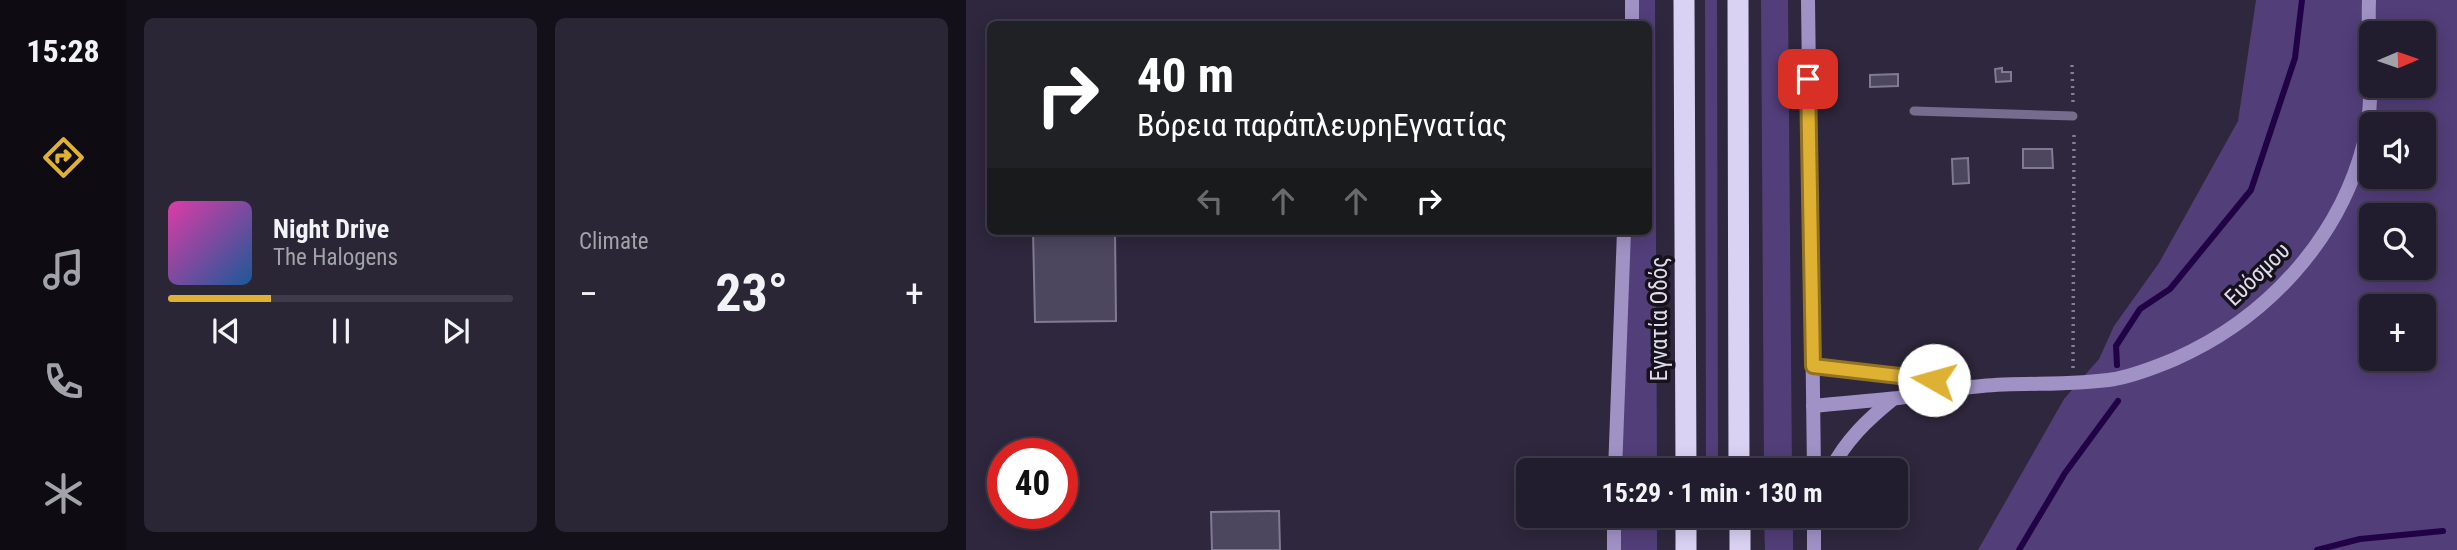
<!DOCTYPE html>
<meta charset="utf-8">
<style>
body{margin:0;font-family:"Roboto Condensed",sans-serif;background:#2a2636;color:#f1f3f6;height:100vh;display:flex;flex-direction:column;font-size:26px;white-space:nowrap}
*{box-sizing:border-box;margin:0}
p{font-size:23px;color:#a2a2aa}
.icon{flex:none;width:38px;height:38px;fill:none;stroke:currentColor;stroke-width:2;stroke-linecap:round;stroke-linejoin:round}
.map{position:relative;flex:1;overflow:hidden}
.drawer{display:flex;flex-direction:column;gap:18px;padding:18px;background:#131019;width:840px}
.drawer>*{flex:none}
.hud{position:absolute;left:21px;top:21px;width:665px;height:214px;border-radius:10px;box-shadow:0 4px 18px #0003,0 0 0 2px #3f3b4a;background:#202124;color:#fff;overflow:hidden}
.needle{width:46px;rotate:88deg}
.controls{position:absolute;left:1393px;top:21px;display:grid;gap:14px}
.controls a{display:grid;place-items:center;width:77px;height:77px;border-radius:10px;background:#221d2e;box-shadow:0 4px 18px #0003,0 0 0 2px #3f3b4a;font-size:35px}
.speed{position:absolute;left:21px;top:438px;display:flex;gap:14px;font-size:35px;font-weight:700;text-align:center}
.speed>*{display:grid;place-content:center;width:91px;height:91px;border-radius:50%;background:#221d2e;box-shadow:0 4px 18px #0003,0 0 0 2px #3f3b4a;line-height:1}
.speed .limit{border:10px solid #d22;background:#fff;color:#111}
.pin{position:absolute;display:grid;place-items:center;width:60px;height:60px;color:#fff;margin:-30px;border-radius:14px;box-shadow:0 4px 10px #0006}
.me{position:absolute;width:77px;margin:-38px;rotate:277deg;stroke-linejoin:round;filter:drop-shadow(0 0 5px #0008)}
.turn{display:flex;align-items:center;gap:24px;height:147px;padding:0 35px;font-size:32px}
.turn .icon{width:91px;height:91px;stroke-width:2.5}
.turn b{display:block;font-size:49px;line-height:60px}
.lanes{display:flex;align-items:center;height:66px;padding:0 35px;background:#0003;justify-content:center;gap:35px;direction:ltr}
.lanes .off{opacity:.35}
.big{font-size:52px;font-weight:700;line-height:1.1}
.drawer .tile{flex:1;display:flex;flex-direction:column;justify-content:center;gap:10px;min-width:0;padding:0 24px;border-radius:10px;background:#2a2636}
.song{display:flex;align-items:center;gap:21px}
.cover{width:84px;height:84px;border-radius:10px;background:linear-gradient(135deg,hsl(320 70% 55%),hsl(210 70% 35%))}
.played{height:7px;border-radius:4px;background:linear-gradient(90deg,#dfb133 30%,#3f3b4a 30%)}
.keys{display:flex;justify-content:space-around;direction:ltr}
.heat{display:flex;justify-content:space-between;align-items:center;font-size:38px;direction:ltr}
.drawer .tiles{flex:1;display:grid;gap:18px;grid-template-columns:repeat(2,1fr)}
.trip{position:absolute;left:550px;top:458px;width:392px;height:70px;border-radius:10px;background:#221d2e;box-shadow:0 4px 18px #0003,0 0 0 2px #3f3b4a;font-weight:700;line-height:70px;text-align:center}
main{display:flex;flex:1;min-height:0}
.tabs{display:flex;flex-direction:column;width:126px;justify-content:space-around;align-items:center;background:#0e0c12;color:#a2a2aa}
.tabs .icon{width:49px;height:49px}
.tabs .active{color:#dfb133}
.tabs b{font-size:32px;color:#f1f3f6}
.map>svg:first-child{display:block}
.green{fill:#523e79;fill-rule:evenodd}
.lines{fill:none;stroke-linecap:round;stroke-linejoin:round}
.stream{stroke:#220246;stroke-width:6}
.building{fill:#4c465e;stroke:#817a95;stroke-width:2}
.path{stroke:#847f91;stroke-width:3.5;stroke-dasharray:2 5;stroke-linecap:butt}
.lane{stroke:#766d8e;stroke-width:9}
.secondary{stroke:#a192c6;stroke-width:14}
.highway{stroke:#dad2f3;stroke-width:21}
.route-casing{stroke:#917321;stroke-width:18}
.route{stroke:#dfb133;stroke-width:12}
.labels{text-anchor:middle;stroke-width:7;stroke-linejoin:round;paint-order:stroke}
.street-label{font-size:23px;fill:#e0dceb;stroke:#15121c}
</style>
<main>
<nav class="tabs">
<b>15:28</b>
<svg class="icon active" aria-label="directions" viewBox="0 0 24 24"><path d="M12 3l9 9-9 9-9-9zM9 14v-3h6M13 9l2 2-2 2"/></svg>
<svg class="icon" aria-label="music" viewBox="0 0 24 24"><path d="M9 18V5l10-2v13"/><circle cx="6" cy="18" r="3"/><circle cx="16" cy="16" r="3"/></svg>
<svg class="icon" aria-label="phone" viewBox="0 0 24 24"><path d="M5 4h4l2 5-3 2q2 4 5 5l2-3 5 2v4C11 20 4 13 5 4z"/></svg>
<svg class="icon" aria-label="climate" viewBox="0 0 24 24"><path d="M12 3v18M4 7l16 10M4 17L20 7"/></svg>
</nav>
<section class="drawer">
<div class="tiles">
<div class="tile">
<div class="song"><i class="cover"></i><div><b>Night Drive</b><p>The Halogens</p></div></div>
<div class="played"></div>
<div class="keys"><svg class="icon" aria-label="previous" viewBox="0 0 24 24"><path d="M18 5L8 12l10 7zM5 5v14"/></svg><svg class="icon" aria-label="pause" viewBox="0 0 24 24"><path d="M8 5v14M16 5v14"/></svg><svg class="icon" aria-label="next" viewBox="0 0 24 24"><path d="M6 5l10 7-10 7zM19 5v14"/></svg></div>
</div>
<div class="tile"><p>Climate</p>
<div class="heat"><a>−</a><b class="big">23°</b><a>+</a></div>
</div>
</div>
</section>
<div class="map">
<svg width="1491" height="550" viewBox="0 0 1491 550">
<rect width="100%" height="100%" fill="#2e273d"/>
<g class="green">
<polygon points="669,0 689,0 691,471 650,471 661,231 682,231 682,24 671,24"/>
<polygon points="739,0 751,0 752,471 740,471"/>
<polygon points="795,0 822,0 826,471 798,471"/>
<path d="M1290,0H1491V550H1012L1098,399L1133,359L1148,326L1193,263L1272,121ZM1405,33H1458V86H1405ZM1405,124H1458V177H1405ZM1405,215H1458V268H1405ZM1405,306H1458V359H1405Z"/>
<polygon points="650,516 691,516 691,550 651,550"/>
<polygon points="798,516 827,516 827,550 799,550"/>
</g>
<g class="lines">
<g class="stream">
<polyline points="1151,365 1150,346 1174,309 1204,289 1285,190 1329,58 1336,0"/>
<polyline points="1053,550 1099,473 1152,401"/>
<polyline points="1351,550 1394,539 1477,531"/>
</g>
</g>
<g class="building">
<polygon points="1036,68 1036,72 1045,72 1045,81 1030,82 1029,69"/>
<polygon points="932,74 932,86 904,87 904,75"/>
<polygon points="1057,149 1086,149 1087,168 1057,168"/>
<polygon points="1002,158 1003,183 987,184 986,159"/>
<polygon points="67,231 149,231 150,321 69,322"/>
<polygon points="313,511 314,550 246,550 245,512"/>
</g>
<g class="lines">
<g class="path">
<polyline points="1106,65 1107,102"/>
<polyline points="1107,368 1108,131"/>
</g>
<polyline class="lane" points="948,111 1107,116"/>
<g class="secondary">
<polyline points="842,0 848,471"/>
<polyline points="666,24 666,0"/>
<polyline points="847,366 995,383"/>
<path d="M847,406C875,403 904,401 932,398C960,394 988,388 1016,386C1060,382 1105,386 1149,379C1169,375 1190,367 1209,359C1300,319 1373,240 1398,143C1410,97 1401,47 1403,0"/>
<polyline points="649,471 658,231"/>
<path d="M864,471C880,440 901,420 927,399"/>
<polyline points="648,550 648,516"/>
<polyline points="848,550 848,516"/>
</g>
<g class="highway">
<polyline points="718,0 720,471"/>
<polyline points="772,0 773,471"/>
<polyline points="720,516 720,550"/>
<polyline points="774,516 774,550"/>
</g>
</g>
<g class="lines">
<g class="route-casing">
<polyline id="route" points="842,79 847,366 968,380"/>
</g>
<use href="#route" class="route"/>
</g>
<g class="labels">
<g class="street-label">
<text transform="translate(1291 274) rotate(-44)" y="8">Ευόσμου</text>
<text transform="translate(693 319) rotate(-90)" y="8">Εγνατία Οδός</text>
</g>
</g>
</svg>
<div class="controls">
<a><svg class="needle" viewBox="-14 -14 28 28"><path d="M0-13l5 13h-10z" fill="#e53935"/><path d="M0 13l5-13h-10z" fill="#a2a2aa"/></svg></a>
<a><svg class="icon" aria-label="sound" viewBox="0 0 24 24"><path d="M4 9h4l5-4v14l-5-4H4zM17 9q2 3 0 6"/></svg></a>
<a><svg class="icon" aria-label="search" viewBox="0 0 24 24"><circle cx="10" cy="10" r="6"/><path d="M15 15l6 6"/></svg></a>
<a>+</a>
</div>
<div class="speed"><div class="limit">40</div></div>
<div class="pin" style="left:842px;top:79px;background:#d93025"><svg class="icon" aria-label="arrive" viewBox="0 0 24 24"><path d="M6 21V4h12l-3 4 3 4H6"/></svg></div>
<svg class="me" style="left:968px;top:380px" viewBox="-20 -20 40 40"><circle r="19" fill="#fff"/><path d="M0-13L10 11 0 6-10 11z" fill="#dfb133"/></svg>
<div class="trip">15:29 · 1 min · 130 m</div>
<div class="hud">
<div class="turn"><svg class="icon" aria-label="right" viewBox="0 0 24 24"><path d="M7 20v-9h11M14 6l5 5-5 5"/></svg><div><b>40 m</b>Βόρεια παράπλευρηΕγνατίας</div></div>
<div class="lanes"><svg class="icon off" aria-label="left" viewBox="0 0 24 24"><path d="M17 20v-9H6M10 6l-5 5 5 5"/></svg><svg class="icon off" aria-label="ahead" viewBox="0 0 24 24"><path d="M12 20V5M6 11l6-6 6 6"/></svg><svg class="icon off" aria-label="ahead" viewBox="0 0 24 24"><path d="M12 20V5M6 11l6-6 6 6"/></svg><svg class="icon" aria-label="right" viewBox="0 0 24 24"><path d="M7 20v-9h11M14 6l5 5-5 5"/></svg></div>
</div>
</div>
</main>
